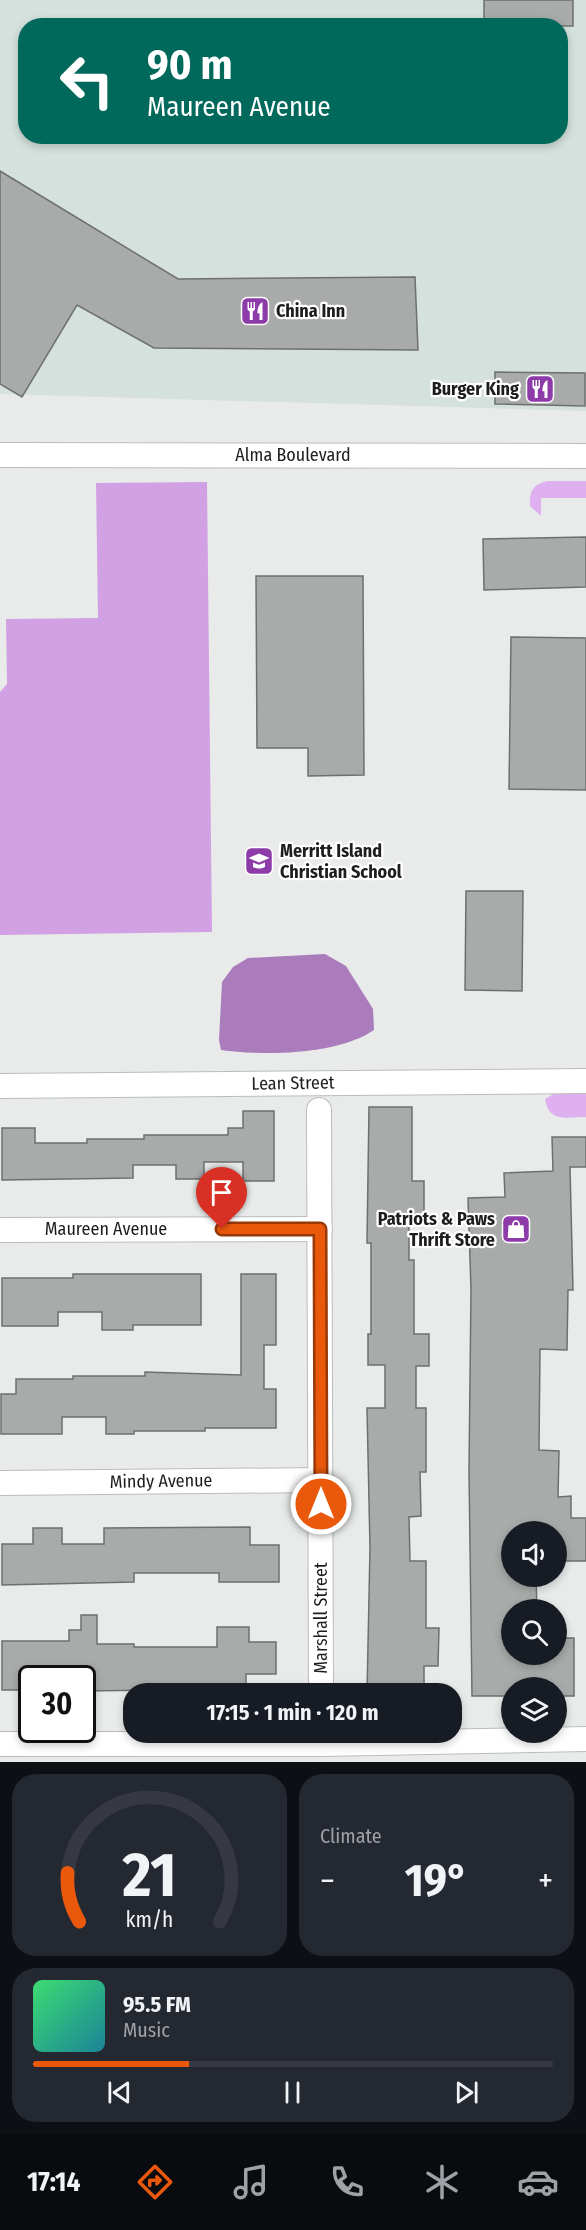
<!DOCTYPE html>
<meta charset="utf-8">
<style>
body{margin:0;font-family:"Fira Sans Condensed",sans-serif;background:#242831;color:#f1f3f6;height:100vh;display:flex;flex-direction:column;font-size:22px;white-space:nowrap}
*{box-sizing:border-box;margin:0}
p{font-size:20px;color:#9ea1a6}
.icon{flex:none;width:33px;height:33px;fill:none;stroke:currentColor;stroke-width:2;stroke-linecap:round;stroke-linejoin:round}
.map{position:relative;height:1762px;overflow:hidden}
.details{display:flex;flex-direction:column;gap:12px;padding:12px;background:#0d0f14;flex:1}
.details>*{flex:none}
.hud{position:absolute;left:18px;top:18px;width:550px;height:126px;border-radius:24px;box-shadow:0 3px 9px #0003;background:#00695c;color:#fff;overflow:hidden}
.buttons{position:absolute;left:501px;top:1521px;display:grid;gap:12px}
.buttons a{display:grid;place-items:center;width:66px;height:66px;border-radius:50%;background:#171b24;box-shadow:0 3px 9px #0003;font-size:30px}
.speed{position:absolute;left:18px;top:1665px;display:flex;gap:12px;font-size:30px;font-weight:700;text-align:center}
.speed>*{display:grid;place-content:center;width:78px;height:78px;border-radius:50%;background:#171b24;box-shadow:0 3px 9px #0003;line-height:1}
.speed .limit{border:3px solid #111;border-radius:9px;background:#fff;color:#111}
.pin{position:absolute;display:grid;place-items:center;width:51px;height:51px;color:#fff;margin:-62px -26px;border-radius:50% 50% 50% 0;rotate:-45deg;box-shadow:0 0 6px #0007}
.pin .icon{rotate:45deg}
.me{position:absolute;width:66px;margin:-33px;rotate:0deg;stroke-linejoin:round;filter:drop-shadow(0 0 4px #0008)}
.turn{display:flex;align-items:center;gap:21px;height:126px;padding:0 30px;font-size:27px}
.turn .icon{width:78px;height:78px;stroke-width:2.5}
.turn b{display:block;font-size:42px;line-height:51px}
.big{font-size:45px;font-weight:700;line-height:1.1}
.details .widget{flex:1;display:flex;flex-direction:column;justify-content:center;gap:9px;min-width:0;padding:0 21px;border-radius:24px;background:#242831}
.details .dial{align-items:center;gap:0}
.dial svg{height:156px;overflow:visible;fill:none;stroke:#363941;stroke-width:7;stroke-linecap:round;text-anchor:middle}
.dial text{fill:#f1f3f6;stroke:none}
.song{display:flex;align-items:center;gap:18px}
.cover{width:72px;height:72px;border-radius:9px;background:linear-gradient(135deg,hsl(140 70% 55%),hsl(190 70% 35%))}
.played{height:6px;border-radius:3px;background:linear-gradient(90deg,#ea580c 30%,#363941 30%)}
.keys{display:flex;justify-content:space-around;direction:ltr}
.heat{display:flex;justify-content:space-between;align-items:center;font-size:33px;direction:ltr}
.details .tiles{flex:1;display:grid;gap:12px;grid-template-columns:1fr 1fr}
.widget:last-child{grid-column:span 2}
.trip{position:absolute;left:123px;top:1683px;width:339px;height:60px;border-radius:24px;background:#171b24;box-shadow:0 3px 9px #0003;font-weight:700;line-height:60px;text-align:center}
.menu{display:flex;height:96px;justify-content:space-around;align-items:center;background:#090b0e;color:#9ea1a6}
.menu .icon{width:42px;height:42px}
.menu .current{color:#ea580c}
.menu b{font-size:27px;color:#f1f3f6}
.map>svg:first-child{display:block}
.built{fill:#d5e1dc;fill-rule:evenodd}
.green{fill:#deb0ef}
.forest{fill:#d1a1e3}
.water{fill:#aa7cbc}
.building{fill:#a8abaa;stroke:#6d706f;stroke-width:1.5}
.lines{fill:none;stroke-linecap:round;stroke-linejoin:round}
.minor-casing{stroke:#babdbc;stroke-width:26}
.minor{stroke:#fff;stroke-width:24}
.route-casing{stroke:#983908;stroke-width:15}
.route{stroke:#ea580c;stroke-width:10}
.labels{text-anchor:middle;stroke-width:4.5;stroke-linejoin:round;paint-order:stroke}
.poi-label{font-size:18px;font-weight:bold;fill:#1c1e1d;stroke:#fff;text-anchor:start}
.street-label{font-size:18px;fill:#1c1e1d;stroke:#fff}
</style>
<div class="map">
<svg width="586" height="1762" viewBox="0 0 586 1762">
<rect width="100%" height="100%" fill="#e8ebea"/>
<path class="built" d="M0,0H586V411L0,394ZM26,26H561V136H26Z"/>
<g class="green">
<path d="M548,481H586V498H541V516L530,506C529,491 533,484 548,481Z"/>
<path d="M557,1092L586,1093V1117C566,1117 549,1123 545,1099Z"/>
</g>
<polygon class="forest" points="207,482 212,932 0,935 0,692 7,684 6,619 98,618 96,483"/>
<path class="water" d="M325,954L346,966L373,1009L374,1030C338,1055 264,1056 221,1050L219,1040L222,982L233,967L248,958Z"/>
<g class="building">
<rect x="484" y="0" width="89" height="26"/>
<polygon points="0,171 178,279 415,277 418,350 154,348 77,305 22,397 0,384"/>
<polygon points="495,372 585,373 585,406 495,404"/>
<polygon points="586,537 586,587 484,590 483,539"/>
<polygon points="256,576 363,576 364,775 308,776 308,748 257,748"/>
<polygon points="511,637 586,638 586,790 509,789"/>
<polygon points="466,891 523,891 522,991 465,990"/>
<polygon points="369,1107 412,1107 412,1181 424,1181 424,1216 409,1216 409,1260 414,1260 414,1334 429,1334 429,1366 416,1366 416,1408 426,1408 426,1472 420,1472 421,1516 409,1517 410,1561 426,1561 426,1628 439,1628 438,1666 424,1666 424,1694 367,1693 370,1548 367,1408 385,1408 385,1365 368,1365 368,1334 371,1334 371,1243 367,1243"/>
<polygon points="243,1111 274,1111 274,1181 243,1181 243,1162 204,1162 204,1179 176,1179 176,1165 133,1165 133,1178 2,1180 2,1128 35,1128 35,1143 87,1143 87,1139 144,1139 144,1135 228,1135 228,1128 243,1128"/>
<polygon points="552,1137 586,1137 586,1167 570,1167 573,1290 568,1290 567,1350 540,1349 539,1450 559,1451 558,1497 571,1496 571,1518 586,1518 586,1561 556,1561 556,1532 512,1532 512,1576 536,1576 537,1610 512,1610 512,1654 556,1654 556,1638 574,1638 574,1696 556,1696 556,1688 512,1688 512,1696 472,1696 469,1471 471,1289 468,1198 505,1197 504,1173 553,1171"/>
<polygon points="73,1274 201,1274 201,1325 133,1325 133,1330 102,1330 102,1312 58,1312 58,1326 2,1326 2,1278 73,1278"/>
<polygon points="241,1274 276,1274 276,1345 264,1345 264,1389 276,1389 276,1428 205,1428 205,1431 134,1431 134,1434 106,1434 106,1417 62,1417 62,1434 1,1434 1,1394 16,1394 16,1379 73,1379 73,1376 145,1376 145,1372 241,1375"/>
<polygon points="250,1527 250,1545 279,1545 279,1582 219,1582 219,1573 134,1573 134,1582 2,1585 2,1544 33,1544 33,1528 62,1528 62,1544 104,1544 104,1528"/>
<polygon points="81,1615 97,1615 97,1644 134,1644 134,1647 217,1647 217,1627 249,1627 249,1642 276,1642 276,1674 246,1674 246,1689 82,1691 82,1678 69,1678 69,1674 26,1674 26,1690 2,1690 2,1641 69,1641 69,1630 81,1630"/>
</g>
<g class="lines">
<g class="minor-casing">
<g id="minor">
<polyline points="0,455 586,456"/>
<polyline points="0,1086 586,1081"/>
<polyline points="319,1110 321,1694"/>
<polyline points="0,1230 320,1229"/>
<polyline points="0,1483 321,1480"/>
<polyline points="0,1744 321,1744 586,1739"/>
</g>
</g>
<use href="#minor" class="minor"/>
</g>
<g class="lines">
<g class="route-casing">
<polyline id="route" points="222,1229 320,1229 321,1504"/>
</g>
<use href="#route" class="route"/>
</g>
<defs>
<g id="restaurant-square" transform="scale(1.5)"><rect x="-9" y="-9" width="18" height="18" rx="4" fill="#8d3ba9" stroke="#fff"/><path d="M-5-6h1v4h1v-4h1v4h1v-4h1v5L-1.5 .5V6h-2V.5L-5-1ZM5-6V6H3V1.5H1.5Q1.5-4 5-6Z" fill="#fff"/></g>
<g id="school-square" transform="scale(1.5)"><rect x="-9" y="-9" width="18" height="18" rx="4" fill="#8d3ba9" stroke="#fff"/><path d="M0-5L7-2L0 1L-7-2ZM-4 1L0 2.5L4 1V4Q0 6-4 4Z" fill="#fff"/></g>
<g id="shop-square" transform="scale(1.5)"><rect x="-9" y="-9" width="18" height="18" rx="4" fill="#8d3ba9" stroke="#fff"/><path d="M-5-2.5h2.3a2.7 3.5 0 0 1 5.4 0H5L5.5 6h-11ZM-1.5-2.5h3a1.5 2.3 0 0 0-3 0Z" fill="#fff"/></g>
</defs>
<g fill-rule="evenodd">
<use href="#restaurant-square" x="255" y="311"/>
<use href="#restaurant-square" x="540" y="389"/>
<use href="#school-square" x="259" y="861"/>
<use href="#shop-square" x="516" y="1229"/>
</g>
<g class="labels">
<g class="poi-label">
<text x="276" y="317">China Inn</text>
<text x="519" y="395" text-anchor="end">Burger King</text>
<text x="280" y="857">Merritt Island<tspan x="280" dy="21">Christian School</tspan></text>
<text x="495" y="1225" text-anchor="end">Patriots &amp; Paws<tspan x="495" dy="21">Thrift Store</tspan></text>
</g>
<g class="street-label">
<text x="293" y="461">Alma Boulevard</text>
<text transform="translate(293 1083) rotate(-1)" y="6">Lean Street</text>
<text x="106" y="1235">Maureen Avenue</text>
<text transform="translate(161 1481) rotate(-1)" y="6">Mindy Avenue</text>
<text transform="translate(321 1618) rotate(-90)" y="6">Marshall Street</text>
</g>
</g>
</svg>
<div class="buttons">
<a><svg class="icon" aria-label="sound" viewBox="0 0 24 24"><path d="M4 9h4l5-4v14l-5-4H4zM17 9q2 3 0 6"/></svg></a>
<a><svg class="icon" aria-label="search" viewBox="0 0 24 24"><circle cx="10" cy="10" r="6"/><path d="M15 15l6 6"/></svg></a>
<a><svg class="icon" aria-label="layers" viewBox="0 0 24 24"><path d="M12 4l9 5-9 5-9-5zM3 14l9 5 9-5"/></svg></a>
</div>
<div class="speed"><div class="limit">30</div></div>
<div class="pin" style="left:222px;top:1229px;background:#d93025"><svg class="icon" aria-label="arrive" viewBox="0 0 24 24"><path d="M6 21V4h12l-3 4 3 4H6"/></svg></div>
<svg class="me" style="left:321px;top:1504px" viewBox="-20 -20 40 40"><circle r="17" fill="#ea580c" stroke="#fff" stroke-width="3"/><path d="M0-11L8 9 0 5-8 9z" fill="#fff"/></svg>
<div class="trip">17:15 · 1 min · 120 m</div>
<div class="hud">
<div class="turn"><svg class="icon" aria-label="left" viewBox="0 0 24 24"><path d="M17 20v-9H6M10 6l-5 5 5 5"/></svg><div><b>90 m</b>Maureen Avenue</div></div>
</div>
</div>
<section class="details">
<div class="tiles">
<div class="widget dial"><svg viewBox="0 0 100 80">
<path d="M14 69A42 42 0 1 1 86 69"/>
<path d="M14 69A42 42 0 0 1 8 44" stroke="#ea580c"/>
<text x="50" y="56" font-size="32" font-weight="700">21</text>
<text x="50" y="72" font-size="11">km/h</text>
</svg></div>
<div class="widget"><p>Climate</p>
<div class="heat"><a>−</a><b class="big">19°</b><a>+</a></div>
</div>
<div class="widget">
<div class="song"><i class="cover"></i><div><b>95.5 FM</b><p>Music</p></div></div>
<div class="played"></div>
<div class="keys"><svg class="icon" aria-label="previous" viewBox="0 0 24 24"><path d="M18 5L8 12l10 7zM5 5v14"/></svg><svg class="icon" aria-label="pause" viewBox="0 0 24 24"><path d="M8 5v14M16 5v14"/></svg><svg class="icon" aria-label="next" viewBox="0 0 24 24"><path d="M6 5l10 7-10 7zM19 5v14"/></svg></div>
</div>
</div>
</section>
<nav class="menu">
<b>17:14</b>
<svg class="icon current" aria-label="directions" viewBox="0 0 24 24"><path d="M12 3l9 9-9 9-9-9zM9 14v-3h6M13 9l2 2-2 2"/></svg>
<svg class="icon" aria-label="music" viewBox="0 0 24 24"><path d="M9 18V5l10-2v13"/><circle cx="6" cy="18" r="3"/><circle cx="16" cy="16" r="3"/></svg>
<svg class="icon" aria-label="phone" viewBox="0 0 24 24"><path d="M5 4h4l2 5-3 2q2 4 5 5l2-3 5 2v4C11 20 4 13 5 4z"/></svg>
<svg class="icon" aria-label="climate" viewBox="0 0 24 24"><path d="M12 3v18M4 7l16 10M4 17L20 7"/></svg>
<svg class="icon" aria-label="car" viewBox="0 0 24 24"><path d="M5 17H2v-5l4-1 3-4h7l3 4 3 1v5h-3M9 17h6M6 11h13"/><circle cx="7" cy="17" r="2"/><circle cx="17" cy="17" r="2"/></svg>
</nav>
